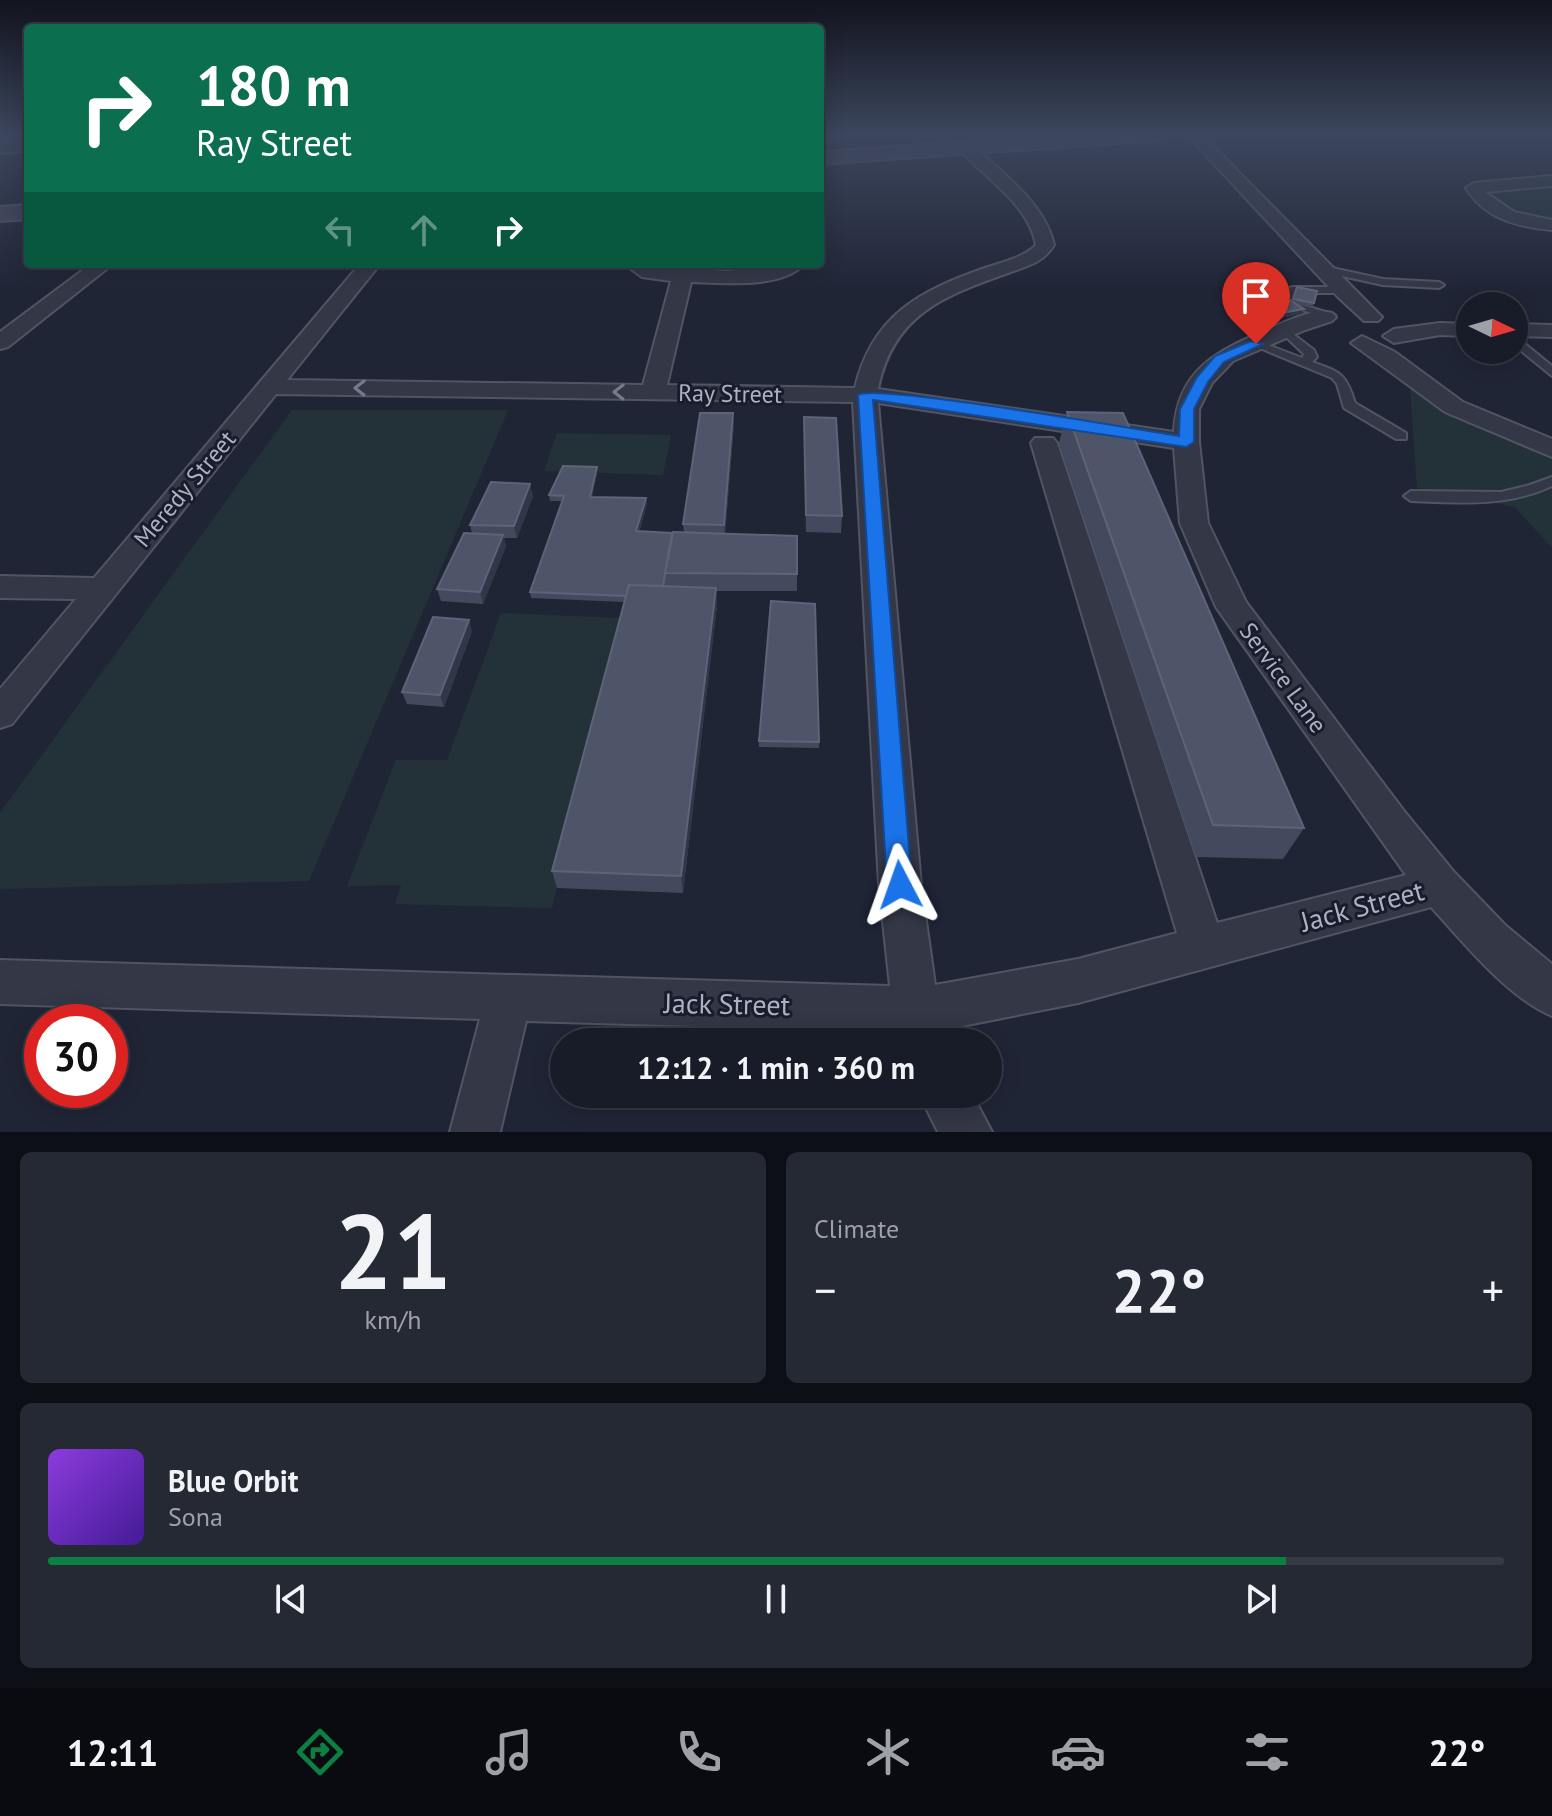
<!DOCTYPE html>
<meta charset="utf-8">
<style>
body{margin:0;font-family:"PT Sans",sans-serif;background:#252934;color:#f1f3f6;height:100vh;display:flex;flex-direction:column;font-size:30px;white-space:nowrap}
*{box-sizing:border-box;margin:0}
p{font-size:26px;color:#9fa1a8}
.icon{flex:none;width:44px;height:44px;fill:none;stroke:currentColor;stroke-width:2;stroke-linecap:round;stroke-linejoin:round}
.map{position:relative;height:1132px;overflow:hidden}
.sheet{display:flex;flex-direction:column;gap:20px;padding:20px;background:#0d0f16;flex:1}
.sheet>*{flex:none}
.guide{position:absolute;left:24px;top:24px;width:800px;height:244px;border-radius:8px;box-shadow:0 4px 20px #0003,0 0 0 2px #363a45;background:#0b6e4f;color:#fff;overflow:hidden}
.needle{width:52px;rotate:95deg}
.fabs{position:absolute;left:1456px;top:292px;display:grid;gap:16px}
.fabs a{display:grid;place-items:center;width:72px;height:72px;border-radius:50%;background:#181c28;box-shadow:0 4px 20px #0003,0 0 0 2px #363a45;font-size:40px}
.speed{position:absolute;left:24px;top:1004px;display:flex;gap:16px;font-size:40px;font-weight:700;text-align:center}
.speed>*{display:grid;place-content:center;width:104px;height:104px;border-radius:50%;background:#181c28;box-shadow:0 4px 20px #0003,0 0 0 2px #363a45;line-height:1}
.speed .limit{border:12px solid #d22;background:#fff;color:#111}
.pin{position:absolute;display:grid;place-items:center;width:68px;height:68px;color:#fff;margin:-82px -34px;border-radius:50% 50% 50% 0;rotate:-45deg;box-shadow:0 0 8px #0007}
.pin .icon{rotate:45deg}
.me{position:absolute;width:88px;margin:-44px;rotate:356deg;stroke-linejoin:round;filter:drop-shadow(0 0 6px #0008)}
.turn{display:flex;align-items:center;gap:28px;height:168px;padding:0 40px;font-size:36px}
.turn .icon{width:104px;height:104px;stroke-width:2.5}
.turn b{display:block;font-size:56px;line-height:68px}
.lanes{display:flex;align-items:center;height:76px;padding:0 40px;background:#0003;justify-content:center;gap:40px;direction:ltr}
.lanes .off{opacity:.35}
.big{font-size:60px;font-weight:600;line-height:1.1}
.sheet .card{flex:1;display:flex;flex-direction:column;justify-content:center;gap:12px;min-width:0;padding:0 28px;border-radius:12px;background:#252934}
.sheet .dial{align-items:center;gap:0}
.dial b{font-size:104px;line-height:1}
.song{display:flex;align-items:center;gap:24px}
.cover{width:96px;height:96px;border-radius:12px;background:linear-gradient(135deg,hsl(270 70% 55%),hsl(260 70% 35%))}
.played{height:8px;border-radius:4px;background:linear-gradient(90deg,#0b8043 85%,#363a45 85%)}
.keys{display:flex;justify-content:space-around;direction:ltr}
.heat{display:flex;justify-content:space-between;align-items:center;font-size:44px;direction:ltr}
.sheet .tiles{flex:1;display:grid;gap:20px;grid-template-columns:1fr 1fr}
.card:last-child{grid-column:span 2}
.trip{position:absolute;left:550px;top:1028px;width:452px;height:80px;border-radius:40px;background:#181c28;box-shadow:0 4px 20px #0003,0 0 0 2px #363a45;font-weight:600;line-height:80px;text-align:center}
.tab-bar{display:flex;height:128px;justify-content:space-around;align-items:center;background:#0a0b10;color:#9fa1a8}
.tab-bar .icon{width:56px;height:56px}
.tab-bar .on{color:#0b8043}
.tab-bar b{font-size:36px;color:#f1f3f6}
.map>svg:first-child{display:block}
.green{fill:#233238}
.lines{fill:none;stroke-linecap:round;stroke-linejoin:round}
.lane-casing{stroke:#515464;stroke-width:4}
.street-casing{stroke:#515464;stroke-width:4}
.secondary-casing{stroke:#515464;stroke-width:4}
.lane{fill:#333746;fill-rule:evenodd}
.street{fill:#333746;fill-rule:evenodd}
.secondary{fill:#414559;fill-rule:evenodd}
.wall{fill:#444a5e}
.shaded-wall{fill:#313649}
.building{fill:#4f5569;stroke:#5e6377;stroke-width:2}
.oneway{stroke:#767a8b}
.route{fill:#1a73e8;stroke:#114b97;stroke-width:2}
.labels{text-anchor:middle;stroke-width:6;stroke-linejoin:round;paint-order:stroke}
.street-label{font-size:24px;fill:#adb1c3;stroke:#191c2b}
.near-street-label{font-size:28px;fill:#adb1c3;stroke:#191c2b}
</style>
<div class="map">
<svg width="1552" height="1132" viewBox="0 0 1552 1132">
<rect width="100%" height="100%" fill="#202536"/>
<g class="green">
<polygon points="1552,184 1552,221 1518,215 1486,192"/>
<polygon points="1410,388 1552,457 1552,548 1515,507 1417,488"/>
<polygon points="292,410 508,410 309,881 0,889 0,813"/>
<polygon points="557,433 671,435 663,475 544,471"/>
<polygon points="501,613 621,618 552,908 395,904 401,885 347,886 396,760 447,760"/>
</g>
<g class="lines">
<g class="lane-casing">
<g id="lane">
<polygon points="1323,266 1383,279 1439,282 1444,285 1439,288 1383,285 1319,271 1319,267"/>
<path d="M1293,287H1341L1346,290L1341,293H1297L1293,302L1335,315L1329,318C1309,313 1288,302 1268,312L1277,338L1267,340L1256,311L1266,305L1283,301L1289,288Z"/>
<path d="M1289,331L1314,350L1317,357L1312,362C1340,372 1346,373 1355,403L1406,433V439H1396L1344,408L1337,384L1332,378L1250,344L1252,342H1260L1302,358L1304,354L1283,334Z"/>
<polygon points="1514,335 1552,366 1552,376 1514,345"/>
<path d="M1552,477V486C1507,507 1459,503 1411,501L1404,496L1411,491L1501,492L1530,485Z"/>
</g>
</g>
<g class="street-casing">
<g id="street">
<polygon points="1186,134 1201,134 1378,313 1382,317 1378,321 1364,321 1338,297"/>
<polygon points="28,141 28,151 0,153 0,143"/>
<path d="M966,142L971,144C1001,172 1045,203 1054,245C1043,263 1027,266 1008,273C943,296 893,315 878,389L1174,432C1177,367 1220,350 1273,327C1290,320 1314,308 1332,313L1336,317L1332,321L1305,330L1233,361L1212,383L1199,409V442L1208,523L1246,602L1404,811L1454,872L1505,925L1552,964V1016C1507,997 1464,943 1431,907L1078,1003L942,1030L943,1042H897L895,1032L526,1021L500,1132H450L480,1019L0,1004V960L890,986L879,885L853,402L276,394L12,724L0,728V689L76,599L0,598V576L94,578L360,264H380L287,380L643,385L671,281L642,277L624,264L726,271L804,264C783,289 721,283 691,282L667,385L855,388C872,316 919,291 985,268C1002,262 1023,258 1036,245C1028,202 984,179 958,147ZM878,403L1174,448L1180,523L1216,607L1406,875L1217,923L1057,443L1053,438H1035L1031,443L1177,933L1078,959L935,985L921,885Z"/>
<path d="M1552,176V186L1485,192L1514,212L1552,220V230C1518,227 1485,219 1466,188L1474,183Z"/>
<polygon points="91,264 113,264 8,347 0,349 0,332"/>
<polygon points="1440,323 1470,324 1470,336 1440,335 1394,343 1383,336 1394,329"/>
<polygon points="1514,324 1552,325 1552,337 1514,336"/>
<polygon points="1362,336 1395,352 1463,402 1552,439 1552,457 1445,412 1351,343"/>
<polygon points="919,1094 972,1094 992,1132 938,1132"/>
</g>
</g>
<g class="secondary-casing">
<g id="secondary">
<polygon points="1079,134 1171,134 1161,140 820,164 820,152"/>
<polygon points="28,205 28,219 0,221 0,207"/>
</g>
</g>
<use href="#lane" class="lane"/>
<use href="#street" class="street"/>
<use href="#secondary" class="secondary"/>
</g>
<g class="wall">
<polygon points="1297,287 1314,303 1312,308 1298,305 1301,314 1280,318 1267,309 1268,304 1292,302"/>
<polygon points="1067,412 1304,828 1283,859 1196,857 1059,443"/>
<polygon points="733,413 734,424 725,534 797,536 797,591 716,591 717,605 683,893 557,888 552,871 624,602 531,598 530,592 562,501 550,501 549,495 597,467 597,473 592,497 646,498 647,504 639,532 672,533 684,533 683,524"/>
<polygon points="804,417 842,516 841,533 806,532"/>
<polygon points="533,496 517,538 504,538 506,546 483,604 441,601 437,589 472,533 470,525"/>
<polygon points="472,631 444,707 407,704 402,692"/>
<polygon points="759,741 819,742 819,748 759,747"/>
</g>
<g class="shaded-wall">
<polygon points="1304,309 1301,314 1280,318 1282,313"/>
<polygon points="733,413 734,424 725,537 724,525"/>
<polygon points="597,467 597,473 590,503 590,497"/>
<polygon points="530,484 533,496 517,538 514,526"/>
<polygon points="646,498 647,504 637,537 636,531"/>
<polygon points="503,535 506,546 483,604 480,592"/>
<polygon points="716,588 717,605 683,893 681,876"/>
<polygon points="469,620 472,631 444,707 440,695"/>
</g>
<g class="building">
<polygon points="1297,287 1317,291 1314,303 1293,299"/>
<polygon points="1290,300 1304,309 1282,313 1268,304"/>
<polygon points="1067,412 1123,413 1304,828 1213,825"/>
<polygon points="700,413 733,413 724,525 683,524"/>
<polygon points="804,417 836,418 842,516 806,515"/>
<polygon points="563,466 597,467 590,497 646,498 636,531 672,533 663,586 629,585 626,596 530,592 564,496 549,495"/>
<polygon points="491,482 530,484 514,526 470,525"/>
<polygon points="673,532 797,536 797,574 665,573"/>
<polygon points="464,533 503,535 480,592 437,589"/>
<polygon points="629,585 716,588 681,876 552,871"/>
<polygon points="771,601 815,604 819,742 759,741"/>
<polygon points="433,617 469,620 440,695 402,692"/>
</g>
<defs><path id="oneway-chevron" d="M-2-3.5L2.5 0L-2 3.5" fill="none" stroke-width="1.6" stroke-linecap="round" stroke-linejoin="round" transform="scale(2)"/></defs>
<g class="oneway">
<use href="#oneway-chevron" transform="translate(360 388) rotate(-179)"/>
<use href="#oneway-chevron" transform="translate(619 392) rotate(-179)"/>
</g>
<linearGradient id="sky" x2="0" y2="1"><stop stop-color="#12141e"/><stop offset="0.46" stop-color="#3c465d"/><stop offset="1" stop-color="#3c465d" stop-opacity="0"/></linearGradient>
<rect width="1552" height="292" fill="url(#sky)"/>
<path class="route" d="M1251,341L1263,344L1224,362L1208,382L1194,409V442L1186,447L873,400L912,885L909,893L900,897L891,893L887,885L858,395C873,383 1139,430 1179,436L1180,409L1197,377L1215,356Z"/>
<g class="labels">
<g class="street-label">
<text transform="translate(730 394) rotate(1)" y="8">Ray Street</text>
<text transform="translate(185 489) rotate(-50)" y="8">Meredy Street</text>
<text transform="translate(1283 678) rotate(54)" y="8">Service Lane</text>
</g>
<g class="near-street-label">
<text transform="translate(1362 906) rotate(-15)" y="10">Jack Street</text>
<text transform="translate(727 1004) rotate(1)" y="10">Jack Street</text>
</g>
</g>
</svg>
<div class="fabs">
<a><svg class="needle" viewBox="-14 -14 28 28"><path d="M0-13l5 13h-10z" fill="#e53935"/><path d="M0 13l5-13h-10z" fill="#9fa1a8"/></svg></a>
</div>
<div class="speed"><div class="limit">30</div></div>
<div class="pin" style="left:1256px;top:344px;background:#d93025"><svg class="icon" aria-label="arrive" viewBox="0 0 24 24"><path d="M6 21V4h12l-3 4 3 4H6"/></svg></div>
<svg class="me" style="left:900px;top:885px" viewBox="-20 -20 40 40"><path d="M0-17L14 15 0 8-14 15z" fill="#1a73e8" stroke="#fff" stroke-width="4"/></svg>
<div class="trip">12:12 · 1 min · 360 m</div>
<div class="guide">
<div class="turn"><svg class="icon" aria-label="right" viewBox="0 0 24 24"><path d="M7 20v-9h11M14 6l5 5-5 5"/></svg><div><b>180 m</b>Ray Street</div></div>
<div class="lanes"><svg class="icon off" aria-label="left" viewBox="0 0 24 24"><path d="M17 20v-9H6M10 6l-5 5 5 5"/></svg><svg class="icon off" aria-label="ahead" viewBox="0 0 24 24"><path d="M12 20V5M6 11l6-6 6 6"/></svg><svg class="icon" aria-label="right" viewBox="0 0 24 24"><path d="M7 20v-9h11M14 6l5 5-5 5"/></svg></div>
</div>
</div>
<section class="sheet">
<div class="tiles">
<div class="card dial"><b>21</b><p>km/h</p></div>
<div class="card"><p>Climate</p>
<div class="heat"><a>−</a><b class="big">22°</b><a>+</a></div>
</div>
<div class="card">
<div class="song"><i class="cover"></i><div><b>Blue Orbit</b><p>Sona</p></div></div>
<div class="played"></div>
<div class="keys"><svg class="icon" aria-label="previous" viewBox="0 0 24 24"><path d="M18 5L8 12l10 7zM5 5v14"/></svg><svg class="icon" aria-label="pause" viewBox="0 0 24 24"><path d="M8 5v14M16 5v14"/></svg><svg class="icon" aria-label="next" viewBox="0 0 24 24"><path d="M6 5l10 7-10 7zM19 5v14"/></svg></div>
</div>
</div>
</section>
<nav class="tab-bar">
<b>12:11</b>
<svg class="icon on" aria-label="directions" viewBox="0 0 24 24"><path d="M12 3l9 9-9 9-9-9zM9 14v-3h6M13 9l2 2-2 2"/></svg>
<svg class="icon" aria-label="music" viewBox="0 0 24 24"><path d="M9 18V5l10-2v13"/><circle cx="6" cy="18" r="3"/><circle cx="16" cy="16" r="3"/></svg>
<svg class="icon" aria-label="phone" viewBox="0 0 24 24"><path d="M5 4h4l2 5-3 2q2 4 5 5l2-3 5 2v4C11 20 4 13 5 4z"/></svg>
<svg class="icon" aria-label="climate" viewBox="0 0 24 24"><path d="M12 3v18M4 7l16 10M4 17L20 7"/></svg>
<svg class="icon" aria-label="car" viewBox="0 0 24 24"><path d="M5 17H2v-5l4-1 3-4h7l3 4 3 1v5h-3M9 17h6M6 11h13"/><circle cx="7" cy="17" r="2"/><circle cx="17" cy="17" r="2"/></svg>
<svg class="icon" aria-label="filters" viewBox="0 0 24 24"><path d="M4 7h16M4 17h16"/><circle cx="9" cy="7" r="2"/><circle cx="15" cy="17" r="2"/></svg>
<b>22°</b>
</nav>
